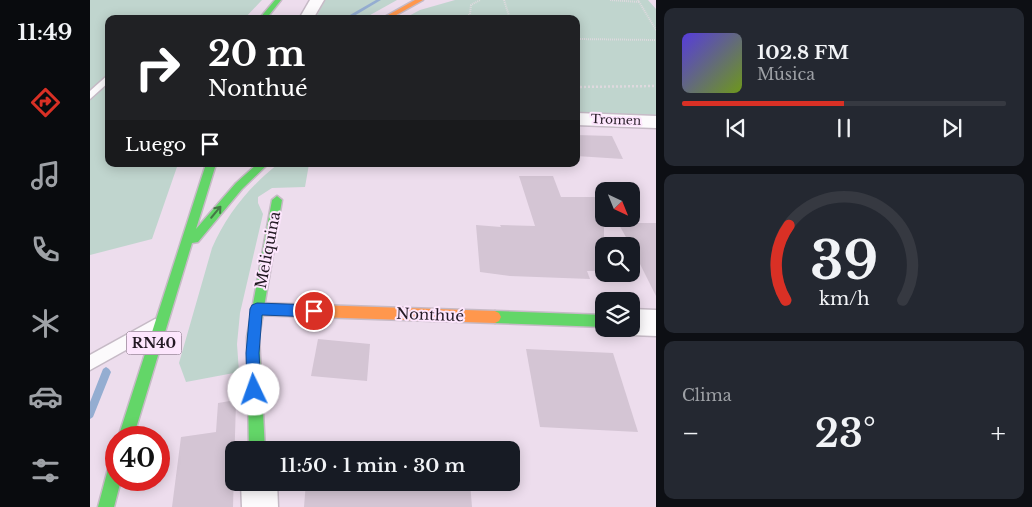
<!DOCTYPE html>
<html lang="es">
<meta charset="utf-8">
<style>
body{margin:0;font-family:"Libre Baskerville",serif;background:#242831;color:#f1f3f6;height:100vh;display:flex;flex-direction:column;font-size:19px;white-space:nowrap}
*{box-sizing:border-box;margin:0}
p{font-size:16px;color:#9ea1a6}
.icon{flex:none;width:28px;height:28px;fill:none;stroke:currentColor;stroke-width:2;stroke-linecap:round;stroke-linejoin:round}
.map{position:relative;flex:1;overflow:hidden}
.sheet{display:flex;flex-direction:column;gap:8px;padding:8px;background:#0d0f14;width:376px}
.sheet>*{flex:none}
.hud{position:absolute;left:15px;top:15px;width:475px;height:152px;border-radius:10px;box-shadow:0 2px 12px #0003;background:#202124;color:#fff;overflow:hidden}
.needle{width:32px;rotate:137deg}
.buttons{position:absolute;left:505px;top:182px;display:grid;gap:10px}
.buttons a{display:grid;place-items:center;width:45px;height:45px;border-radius:10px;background:#171b24;box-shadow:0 2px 12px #0003;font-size:25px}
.speed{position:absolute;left:15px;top:426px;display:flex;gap:10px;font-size:25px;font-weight:700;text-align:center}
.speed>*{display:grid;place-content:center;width:65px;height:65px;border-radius:50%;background:#171b24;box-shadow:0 2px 12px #0003;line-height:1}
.speed .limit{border:8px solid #d22;background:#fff;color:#111}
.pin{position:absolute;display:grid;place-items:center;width:42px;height:42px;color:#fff;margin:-21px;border:2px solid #fff;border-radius:50%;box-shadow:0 1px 5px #0007}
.me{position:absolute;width:55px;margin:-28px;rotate:357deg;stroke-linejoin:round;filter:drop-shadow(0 0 4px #0008)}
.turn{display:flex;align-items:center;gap:18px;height:105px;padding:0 20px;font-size:22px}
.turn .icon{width:65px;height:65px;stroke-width:2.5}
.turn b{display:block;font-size:35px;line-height:42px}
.then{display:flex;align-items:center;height:48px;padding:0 20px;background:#0003;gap:10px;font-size:19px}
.big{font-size:38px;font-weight:600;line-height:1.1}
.sheet .tile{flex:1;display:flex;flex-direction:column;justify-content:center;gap:8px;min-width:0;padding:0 18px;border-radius:10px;background:#242831}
.sheet .dial{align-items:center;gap:0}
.dial svg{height:130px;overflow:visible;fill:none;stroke:#363941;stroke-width:7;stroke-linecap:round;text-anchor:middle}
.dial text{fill:#f1f3f6;stroke:none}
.song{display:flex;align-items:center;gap:15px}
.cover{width:60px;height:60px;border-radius:8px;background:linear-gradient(135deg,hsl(250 70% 55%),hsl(80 70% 35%))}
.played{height:5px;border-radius:2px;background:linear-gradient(90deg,#d93025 50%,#363941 50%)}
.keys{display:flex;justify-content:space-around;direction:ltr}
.heat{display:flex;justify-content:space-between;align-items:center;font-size:28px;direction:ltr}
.trip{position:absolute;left:135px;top:441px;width:295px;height:50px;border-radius:10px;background:#171b24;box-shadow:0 2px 12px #0003;font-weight:600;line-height:50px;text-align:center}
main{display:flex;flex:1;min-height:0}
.tab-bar{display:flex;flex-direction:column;width:90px;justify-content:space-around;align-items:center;background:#090b0e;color:#9ea1a6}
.tab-bar .icon{width:35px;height:35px}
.tab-bar .on{color:#d93025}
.tab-bar b{font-size:22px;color:#f1f3f6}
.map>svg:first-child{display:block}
.green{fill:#c0d5ce}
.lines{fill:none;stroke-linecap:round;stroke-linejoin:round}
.stream{fill:#94add1;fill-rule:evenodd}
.building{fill:#d4c5d4}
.lane-casing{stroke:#c6bac6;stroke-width:3}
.street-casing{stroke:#c6bac6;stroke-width:3}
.fast-casing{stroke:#c6bac6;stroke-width:3}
.slow-casing{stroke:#c6bac6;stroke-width:3}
.path-far1{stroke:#dfdadf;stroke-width:2;stroke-dasharray:1 1;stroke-linecap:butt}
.path{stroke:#dfdadf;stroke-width:2.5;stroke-dasharray:2 2;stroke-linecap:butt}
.lane{fill:#fcfafc;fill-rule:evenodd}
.street{fill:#fcfafc;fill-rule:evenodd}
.fast{fill:#63d668;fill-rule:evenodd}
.slow{fill:#ff974d;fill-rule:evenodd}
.oneway{stroke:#447846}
.route{fill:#1a73e8;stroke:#114b97}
.labels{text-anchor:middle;stroke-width:4;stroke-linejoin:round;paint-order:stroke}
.far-street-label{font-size:12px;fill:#241a24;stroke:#fde6fd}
.shield{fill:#fde6fd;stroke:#655765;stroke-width:1}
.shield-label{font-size:14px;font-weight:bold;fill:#241a24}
.street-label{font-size:15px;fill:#241a24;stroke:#fde6fd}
</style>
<main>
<nav class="tab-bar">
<b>11:49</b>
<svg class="icon on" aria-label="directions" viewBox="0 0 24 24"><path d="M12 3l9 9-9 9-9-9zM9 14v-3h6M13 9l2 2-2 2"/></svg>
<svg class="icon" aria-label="music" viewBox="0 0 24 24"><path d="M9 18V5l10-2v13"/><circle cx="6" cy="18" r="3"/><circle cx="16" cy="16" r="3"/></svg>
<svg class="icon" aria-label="phone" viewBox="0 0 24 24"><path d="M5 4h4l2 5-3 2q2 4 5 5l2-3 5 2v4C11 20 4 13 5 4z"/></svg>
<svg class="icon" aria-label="climate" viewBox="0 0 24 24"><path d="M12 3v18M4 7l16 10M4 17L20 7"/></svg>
<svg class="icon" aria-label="car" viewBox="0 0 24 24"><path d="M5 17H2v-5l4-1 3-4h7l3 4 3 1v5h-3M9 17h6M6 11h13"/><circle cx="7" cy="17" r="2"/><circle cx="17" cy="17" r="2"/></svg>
<svg class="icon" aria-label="filters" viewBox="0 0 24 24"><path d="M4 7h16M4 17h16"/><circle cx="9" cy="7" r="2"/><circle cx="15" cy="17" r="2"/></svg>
</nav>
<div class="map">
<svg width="566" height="507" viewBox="0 0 566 507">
<rect width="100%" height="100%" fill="#eddded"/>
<g class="green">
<polygon points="0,0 172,0 154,19 19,19 19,164 88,164 62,239 0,255"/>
<polygon points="235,0 307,0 273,19 225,19"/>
<polygon points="365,0 558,0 566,9 566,115 486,113 486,19 313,19 330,10"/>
<path d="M188,164H219L215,187L182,188L168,197V203L173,214L150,313L147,344L149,372L96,382L89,363L122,248C137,214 159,187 188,164Z"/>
</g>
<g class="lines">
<g class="stream">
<polygon points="286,0 291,0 259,19 253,19"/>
<polygon points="16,367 19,369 21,372 3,417 0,419 0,402 13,369"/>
</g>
</g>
<g class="building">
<polygon points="486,135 522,136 533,159 486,156"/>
<polygon points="429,176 463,176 471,197 514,197 514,271 497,271 500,279 420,276 390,272 386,225 411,227 410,225 445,226"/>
<polygon points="528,223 566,223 566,296 541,246"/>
<polygon points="228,339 280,344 277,381 221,376"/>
<polygon points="436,349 523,353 548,432 450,427"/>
<polygon points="146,400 143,507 82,507 91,437 126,432 128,403"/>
<polygon points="216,482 380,482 382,507 214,507"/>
</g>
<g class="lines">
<g class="lane-casing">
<g id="lane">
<polygon points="106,17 121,17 124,19 103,19"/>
<polygon points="19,74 19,82 0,99 0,91"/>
<polygon points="65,319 70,321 72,326 70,331 0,370 0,355"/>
</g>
</g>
<g class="street-casing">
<g id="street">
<polygon points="220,0 234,0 223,19 209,19"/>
<polygon points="486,113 566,116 566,128 486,125"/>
<polygon points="541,309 566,310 566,336 541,335 531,331 530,329 541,329"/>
<polygon points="151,482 187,482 188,507 152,507"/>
</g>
</g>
<g class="fast-casing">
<g id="fast">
<polygon points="185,0 191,0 176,19 169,19"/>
<polygon points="116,164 126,164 106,229 146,183 167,164 178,164 152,189 108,242 102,243 43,438 28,438"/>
<polygon points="187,196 192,200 169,337 175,450 159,450 157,337 182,200"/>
<polygon points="405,311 514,315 514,327 405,323 401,321 399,317 401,313"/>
<polygon points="26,461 26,480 31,480 24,507 8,507 18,469 20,463"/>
</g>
</g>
<g class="slow-casing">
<g id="slow">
<polygon points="325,0 333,0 299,19 291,19"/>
<polygon points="167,303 405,311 409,313 411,317 409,321 405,323 167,315 163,313 161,309 163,305"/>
</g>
</g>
<g class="path-far1">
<polyline points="414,0 420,19"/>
<polyline points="520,0 549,2"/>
<polyline points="548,0 566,30"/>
<polyline points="374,19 380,14 381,5 390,0"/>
<polyline points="486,39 566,40"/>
</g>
<polyline class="path" points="486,87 566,86"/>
<use href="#lane" class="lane"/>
<use href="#street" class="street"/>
<use href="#fast" class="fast"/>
<use href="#slow" class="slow"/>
</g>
<defs><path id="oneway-shaft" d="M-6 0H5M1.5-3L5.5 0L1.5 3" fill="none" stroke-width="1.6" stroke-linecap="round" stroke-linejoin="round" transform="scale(1.25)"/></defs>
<use class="oneway" href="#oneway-shaft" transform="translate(126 212) rotate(-50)"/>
<polygon class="route" points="167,303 224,305 229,307 231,311 229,315 224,317 172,315 169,353 171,390 169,395 164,397 159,395 157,390 156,353 160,309 162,305"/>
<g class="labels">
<g class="far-street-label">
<text transform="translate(526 120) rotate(2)" y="4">Tromen</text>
</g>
<rect class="shield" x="36.5" y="331.5" width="55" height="23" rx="4"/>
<g class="shield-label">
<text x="64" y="348">RN40</text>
</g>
<g class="street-label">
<text transform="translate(178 250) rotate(-79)" y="5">Meliquina</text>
<text transform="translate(340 315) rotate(2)" y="5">Nonthué</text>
</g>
</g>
</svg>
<div class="buttons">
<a><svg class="needle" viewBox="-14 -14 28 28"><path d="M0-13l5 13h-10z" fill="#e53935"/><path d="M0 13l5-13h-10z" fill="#9ea1a6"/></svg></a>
<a><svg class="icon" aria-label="search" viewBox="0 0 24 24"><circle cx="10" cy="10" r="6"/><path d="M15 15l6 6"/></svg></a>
<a><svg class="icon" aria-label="layers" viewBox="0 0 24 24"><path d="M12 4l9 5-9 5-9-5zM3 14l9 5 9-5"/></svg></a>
</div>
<div class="speed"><div class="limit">40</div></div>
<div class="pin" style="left:224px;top:311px;background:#d93025"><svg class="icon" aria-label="arrive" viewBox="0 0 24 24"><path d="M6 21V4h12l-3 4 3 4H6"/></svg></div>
<svg class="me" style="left:164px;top:390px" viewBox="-20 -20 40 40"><circle r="19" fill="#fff"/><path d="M0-13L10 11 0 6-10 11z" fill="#1a73e8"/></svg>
<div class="trip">11:50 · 1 min · 30 m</div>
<div class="hud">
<div class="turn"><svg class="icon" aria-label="right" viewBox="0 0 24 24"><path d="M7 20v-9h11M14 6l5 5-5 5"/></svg><div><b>20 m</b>Nonthué</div></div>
<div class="then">Luego<svg class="icon" aria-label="arrive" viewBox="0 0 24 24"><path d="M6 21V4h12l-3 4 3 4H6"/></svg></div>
</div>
</div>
<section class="sheet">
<div class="tile">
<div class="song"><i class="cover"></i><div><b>102.8 FM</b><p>Música</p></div></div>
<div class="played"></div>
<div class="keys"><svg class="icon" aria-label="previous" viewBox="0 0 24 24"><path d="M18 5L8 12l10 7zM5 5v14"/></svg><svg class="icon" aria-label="pause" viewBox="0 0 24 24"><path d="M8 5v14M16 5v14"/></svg><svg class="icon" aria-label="next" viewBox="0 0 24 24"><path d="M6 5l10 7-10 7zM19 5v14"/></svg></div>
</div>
<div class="tile dial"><svg viewBox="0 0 100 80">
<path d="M14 69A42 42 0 1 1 86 69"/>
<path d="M14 69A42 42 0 0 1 16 23" stroke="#d93025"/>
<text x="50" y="56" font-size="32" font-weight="700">39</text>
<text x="50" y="72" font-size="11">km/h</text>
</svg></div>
<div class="tile"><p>Clima</p>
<div class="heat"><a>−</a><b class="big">23°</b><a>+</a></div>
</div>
</section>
</main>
